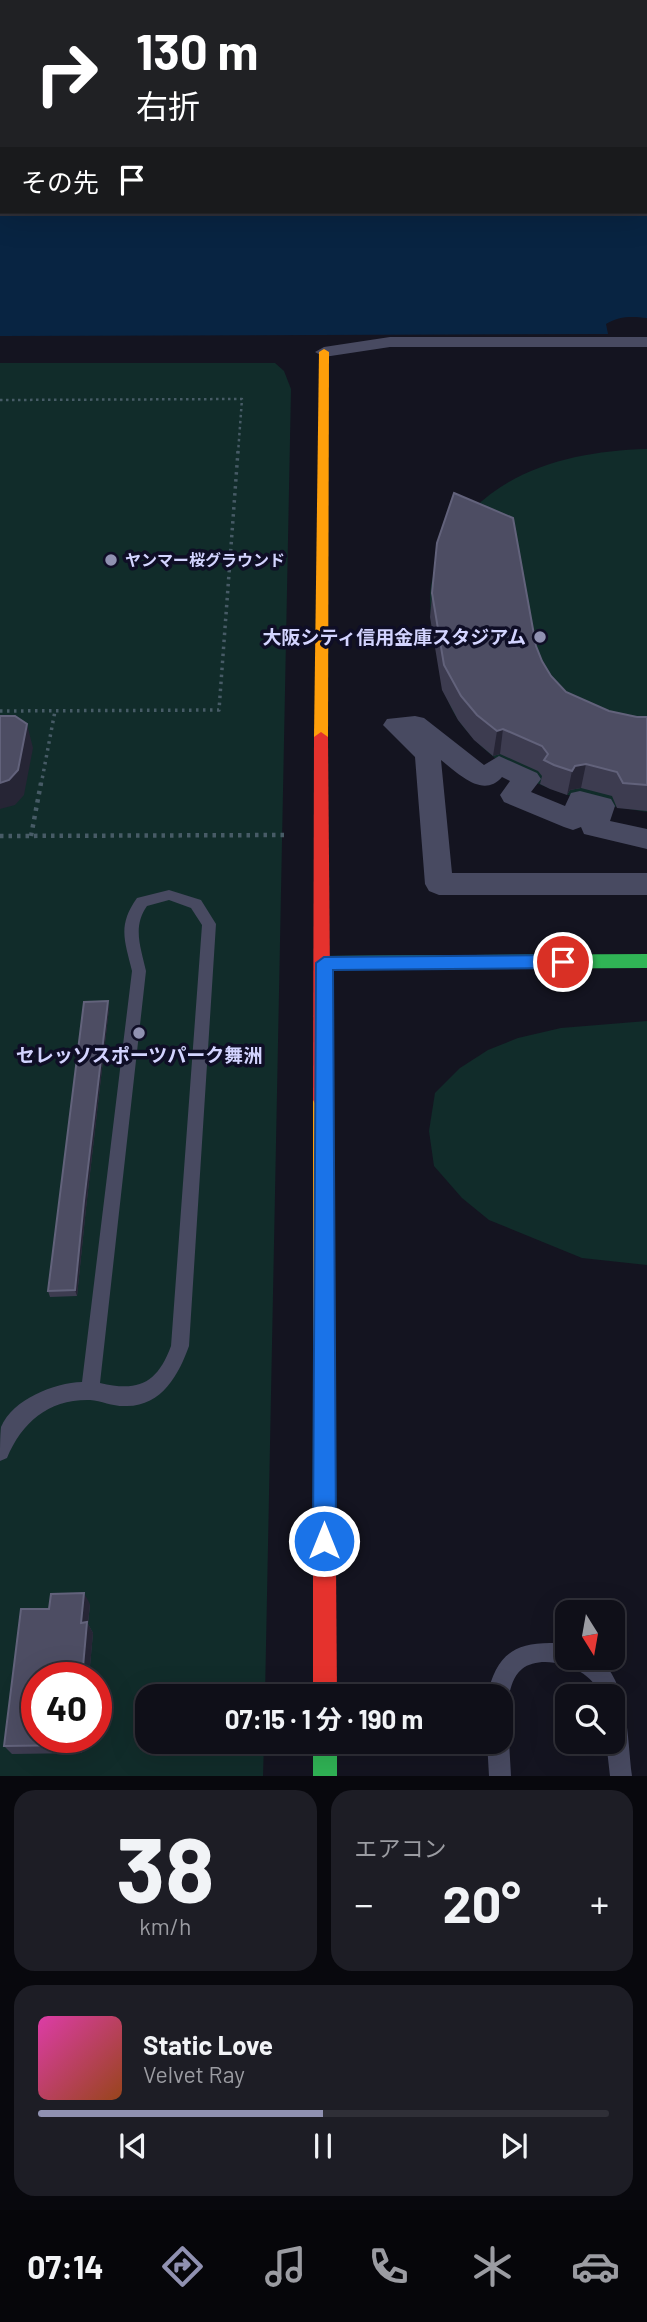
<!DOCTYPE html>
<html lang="ja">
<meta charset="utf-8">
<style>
body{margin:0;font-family:Barlow,"Noto Sans JP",sans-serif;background:#1d1d25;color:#f1f3f6;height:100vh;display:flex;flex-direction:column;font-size:26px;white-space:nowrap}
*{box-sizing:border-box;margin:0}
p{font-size:23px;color:#9b9ca2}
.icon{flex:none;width:38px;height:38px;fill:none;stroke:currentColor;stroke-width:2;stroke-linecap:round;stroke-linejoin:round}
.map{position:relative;height:1776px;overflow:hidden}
.drawer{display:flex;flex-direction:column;gap:14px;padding:14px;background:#08080d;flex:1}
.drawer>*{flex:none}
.guide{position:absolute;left:0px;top:0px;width:648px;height:214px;box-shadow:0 7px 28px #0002,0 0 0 2px #2f2f37;background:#202124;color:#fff;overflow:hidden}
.needle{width:46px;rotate:169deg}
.controls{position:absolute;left:555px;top:1600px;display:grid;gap:14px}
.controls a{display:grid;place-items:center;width:70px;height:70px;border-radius:14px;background:#0f0f18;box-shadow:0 7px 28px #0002,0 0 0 2px #2f2f37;font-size:35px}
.speed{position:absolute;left:21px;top:1662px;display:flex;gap:14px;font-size:35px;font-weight:700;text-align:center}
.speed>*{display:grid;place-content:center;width:91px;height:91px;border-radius:50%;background:#0f0f18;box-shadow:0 7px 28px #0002,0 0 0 2px #2f2f37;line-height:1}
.speed .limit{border:10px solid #d22;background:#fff;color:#111}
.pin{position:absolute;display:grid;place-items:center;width:60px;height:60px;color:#fff;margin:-30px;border:4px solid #fff;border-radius:50%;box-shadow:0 2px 7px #0007}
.me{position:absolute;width:77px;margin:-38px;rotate:0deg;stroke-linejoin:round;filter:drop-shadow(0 0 5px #0008)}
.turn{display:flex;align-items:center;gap:24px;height:147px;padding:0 21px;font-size:32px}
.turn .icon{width:91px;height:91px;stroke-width:2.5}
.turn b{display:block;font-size:49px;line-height:60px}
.then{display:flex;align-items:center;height:66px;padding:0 21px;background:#0003;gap:14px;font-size:26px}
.big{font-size:52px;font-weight:700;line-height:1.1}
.drawer .tile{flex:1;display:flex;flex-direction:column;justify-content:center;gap:10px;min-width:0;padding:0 24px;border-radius:21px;background:#1d1d25}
.drawer .dial{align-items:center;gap:0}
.dial b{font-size:91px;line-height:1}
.song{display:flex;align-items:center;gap:21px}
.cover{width:84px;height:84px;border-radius:10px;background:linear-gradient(135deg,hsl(320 70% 55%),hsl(20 70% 35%))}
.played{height:7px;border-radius:4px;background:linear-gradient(90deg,#9091b1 50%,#2f2f37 50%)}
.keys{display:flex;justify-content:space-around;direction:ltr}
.heat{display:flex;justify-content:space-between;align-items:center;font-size:38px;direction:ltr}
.drawer .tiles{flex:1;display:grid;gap:14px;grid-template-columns:1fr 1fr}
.tile:last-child{grid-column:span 2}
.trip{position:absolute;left:135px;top:1684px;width:378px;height:70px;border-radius:21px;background:#0f0f18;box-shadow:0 7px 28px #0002,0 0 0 2px #2f2f37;font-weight:700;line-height:70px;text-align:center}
.menu{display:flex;height:112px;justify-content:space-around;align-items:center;background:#06060a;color:#9b9ca2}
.menu .icon{width:49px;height:49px}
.menu .selected{color:#9091b1}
.menu b{font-size:32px;color:#f1f3f6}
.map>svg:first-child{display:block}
.green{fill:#112c2a;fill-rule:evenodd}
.water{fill:#082442;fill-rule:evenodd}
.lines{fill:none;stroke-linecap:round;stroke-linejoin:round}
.path-far3{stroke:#475b66;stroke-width:2;stroke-dasharray:2 2.5;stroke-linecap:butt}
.path-far2{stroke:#475b66;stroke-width:2.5;stroke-dasharray:2.5 3.5;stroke-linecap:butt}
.path-far1{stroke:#475b66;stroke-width:3.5;stroke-dasharray:2.5 4.5;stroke-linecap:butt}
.path{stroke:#475b66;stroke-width:4.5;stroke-dasharray:3.5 5;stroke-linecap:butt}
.lane{fill:#484a61;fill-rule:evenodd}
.street{fill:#484a61;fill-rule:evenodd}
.fast{fill:#30b455;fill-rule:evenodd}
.slow{fill:#ff9f0a;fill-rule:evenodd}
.jam{fill:#e5322d;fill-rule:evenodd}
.wall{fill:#3d3c50}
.shaded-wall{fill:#262535}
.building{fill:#4d4d63;stroke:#62627b;stroke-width:2}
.route{fill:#1a73e8;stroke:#114b97;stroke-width:2}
.poi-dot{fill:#9091b1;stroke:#0f0e26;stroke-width:2.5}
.labels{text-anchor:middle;stroke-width:7;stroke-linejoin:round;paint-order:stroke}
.far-poi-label{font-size:16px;font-weight:bold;fill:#d3d4ff;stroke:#0f0e26;text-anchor:start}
.poi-label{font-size:19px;font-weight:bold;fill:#d3d4ff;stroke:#0f0e26;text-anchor:end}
</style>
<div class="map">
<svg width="647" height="1776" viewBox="0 0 647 1776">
<rect width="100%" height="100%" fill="#141420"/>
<g class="green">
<path d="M0,363H275L284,371L291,389L265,1696H147V1741H264L263,1776H0ZM37,1678H96V1738H37Z"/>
<path d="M647,449V812C584,803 519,787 474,739C444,708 444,688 436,648C432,627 428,606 431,585C434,570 440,559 447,545C486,472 569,451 647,449Z"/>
<polygon points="647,1021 647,1265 582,1258 489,1220 462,1198 434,1166 429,1131 435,1093 460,1068 488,1050 518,1038 561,1028"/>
</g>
<path class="water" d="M0,0H647V318C631,316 619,316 606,324L608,334L0,336ZM2,2H646V212H2Z"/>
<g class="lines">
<polyline class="path-far3" points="76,2 78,0"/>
<polyline class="path-far2" points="0,400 242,399 238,453"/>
<g class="path-far1">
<polyline points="0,711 219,710 238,451"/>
<polyline points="41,785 55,711"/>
</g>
<g class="path">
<polyline points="0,836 289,835"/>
<polyline points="31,836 41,783"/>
</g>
<g class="lane">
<path d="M169,890L201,900L216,924L189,1346C179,1374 162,1406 127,1406C114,1407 102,1401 90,1400C49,1399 22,1422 7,1458L0,1461C0,1451 0,1436 1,1427C13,1399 54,1383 82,1382L132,971C125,941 117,926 137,898ZM169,900L191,908L202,925L171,1346C157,1384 138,1392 100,1383L146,971C141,948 132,927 147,906Z"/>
<path d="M554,1643L567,1645V1657H597C629,1681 627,1738 632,1776H610L606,1741H612V1696H600C594,1668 543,1652 522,1669C511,1678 511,1691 506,1704L500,1706V1696H487C496,1656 513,1642 554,1643Z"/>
<polygon points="500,1731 506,1733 509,1741 511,1776 489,1776 487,1741 500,1741"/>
</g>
<g class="street">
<polygon points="390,337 647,337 647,347 390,347 324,357 315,352 324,347"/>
<path d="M415,716L424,718L484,765L499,756L537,773L541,779L531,792L565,806L571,793L580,791L611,799L615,806L610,821L647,829V849L584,834L581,827L573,830L564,827L504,802L500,795L510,781L502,777C483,799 459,774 441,760L452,873H647V895H439L429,891L425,884L415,757L383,725L387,719Z"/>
</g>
<g class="fast">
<polygon points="47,0 46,2 39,2 40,0"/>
<polygon points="647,954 647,968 324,970 318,968 316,963 318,958 324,956"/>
<rect x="313" y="1741" width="24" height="35"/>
</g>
<g class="slow">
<polygon points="0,44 2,44 0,49"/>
<polygon points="324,349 329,352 328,737 321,742 314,737 319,352"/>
<polygon points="322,1092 328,1095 331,1100 335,1434 332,1442 324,1445 316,1442 313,1434 313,1100 316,1095"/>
</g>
<g class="jam">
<polygon points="321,732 328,737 331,1100 328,1105 322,1108 316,1105 313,1100 314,737"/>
<polygon points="324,1423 332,1426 335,1434 337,1696 313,1696 313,1434 316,1426"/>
</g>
</g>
<g class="wall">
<polygon points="437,543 536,646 542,661 551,676 566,692 609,711 637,717 647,717 647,811 617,808 612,796 581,788 570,790 567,795 550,789 540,784 542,776 538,771 500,754 493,756 474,740 458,720 442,690 430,617"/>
<polygon points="109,1008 86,1208 77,1296 50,1297 48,1291"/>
<polygon points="90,1604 88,1624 93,1633 82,1753 12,1754 4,1746 49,1609"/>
</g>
<g class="shaded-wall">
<polygon points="27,724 33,748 24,795 15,805 0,809 0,783"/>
<polygon points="503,729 500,754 493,756 497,731"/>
<polygon points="586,764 581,788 570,790 567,795 572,771 575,766"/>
<polygon points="108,1001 109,1008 86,1208 77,1296 75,1290 84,1201"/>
<polygon points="84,1593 90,1604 88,1624 93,1633 89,1678 82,1678 81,1623"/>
<polygon points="77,1738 84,1738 82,1753 76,1745"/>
</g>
<g class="building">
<polygon points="454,493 513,518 536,646 542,661 551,676 566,692 609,711 637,717 647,717 647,785 623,783 617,772 586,764 575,766 572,771 554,765 544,760 548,754 542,746 503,729 497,731 477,715 461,696 444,665 432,593 437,543"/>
<polygon points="0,716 15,716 27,724 18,770 9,780 0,783"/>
<polygon points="108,1001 84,1201 75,1290 48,1291 84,1002"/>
<polygon points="84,1593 81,1623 87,1622 82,1678 37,1678 37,1738 77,1738 76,1745 4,1746 21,1609 49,1609 51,1594"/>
</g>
<polygon class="route" points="563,955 572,962 563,968 333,970 336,1541 332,1549 324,1552 316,1549 313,1541 316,963 324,957"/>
<g class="poi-dot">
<circle cx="111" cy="560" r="7"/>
<circle cx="540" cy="637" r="7"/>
<circle cx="139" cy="1033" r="7"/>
</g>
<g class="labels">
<g class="far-poi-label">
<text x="125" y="566">ヤンマー桜グラウンド</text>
</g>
<g class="poi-label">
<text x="526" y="644">大阪シティ信用金庫スタジアム</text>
<text x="139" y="1062" text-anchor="middle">セレッソスポーツパーク舞洲</text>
</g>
</g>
</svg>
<div class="controls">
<a><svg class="needle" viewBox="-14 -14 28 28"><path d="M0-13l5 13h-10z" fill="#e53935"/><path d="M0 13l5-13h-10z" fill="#9b9ca2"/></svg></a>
<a><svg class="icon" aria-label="search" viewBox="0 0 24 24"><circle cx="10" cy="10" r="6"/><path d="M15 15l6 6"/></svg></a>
</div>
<div class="speed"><div class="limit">40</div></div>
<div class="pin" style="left:563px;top:962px;background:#d93025"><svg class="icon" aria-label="arrive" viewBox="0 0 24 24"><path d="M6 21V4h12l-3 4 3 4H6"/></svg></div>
<svg class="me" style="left:324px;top:1541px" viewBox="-20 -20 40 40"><circle r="17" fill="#1a73e8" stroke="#fff" stroke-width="3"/><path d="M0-11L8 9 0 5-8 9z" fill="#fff"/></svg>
<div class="trip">07:15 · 1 分 · 190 m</div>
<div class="guide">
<div class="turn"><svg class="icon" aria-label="right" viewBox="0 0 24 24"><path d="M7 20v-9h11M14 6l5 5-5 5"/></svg><div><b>130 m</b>右折</div></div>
<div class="then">その先<svg class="icon" aria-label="arrive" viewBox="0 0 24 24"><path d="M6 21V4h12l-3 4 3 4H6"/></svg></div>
</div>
</div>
<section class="drawer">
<div class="tiles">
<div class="tile dial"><b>38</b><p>km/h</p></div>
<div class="tile"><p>エアコン</p>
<div class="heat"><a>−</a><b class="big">20°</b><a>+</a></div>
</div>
<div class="tile">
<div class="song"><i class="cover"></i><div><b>Static Love</b><p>Velvet Ray</p></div></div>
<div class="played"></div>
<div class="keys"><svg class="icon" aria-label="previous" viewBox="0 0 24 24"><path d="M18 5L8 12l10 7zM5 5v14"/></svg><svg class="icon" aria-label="pause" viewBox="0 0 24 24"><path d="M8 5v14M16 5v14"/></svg><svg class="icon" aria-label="next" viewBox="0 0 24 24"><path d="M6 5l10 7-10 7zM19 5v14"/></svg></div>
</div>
</div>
</section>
<nav class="menu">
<b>07:14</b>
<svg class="icon selected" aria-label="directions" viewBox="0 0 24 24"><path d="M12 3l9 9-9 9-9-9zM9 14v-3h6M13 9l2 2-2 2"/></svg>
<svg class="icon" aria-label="music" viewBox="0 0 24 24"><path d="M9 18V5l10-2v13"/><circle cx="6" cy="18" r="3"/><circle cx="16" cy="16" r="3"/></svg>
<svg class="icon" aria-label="phone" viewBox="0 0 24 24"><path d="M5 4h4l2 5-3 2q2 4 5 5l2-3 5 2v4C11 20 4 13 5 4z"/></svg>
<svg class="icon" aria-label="climate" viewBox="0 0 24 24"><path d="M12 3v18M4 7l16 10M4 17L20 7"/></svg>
<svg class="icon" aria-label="car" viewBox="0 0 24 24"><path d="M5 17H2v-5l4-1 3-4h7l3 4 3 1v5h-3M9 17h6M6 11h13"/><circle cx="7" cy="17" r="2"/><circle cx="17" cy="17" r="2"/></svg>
</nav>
